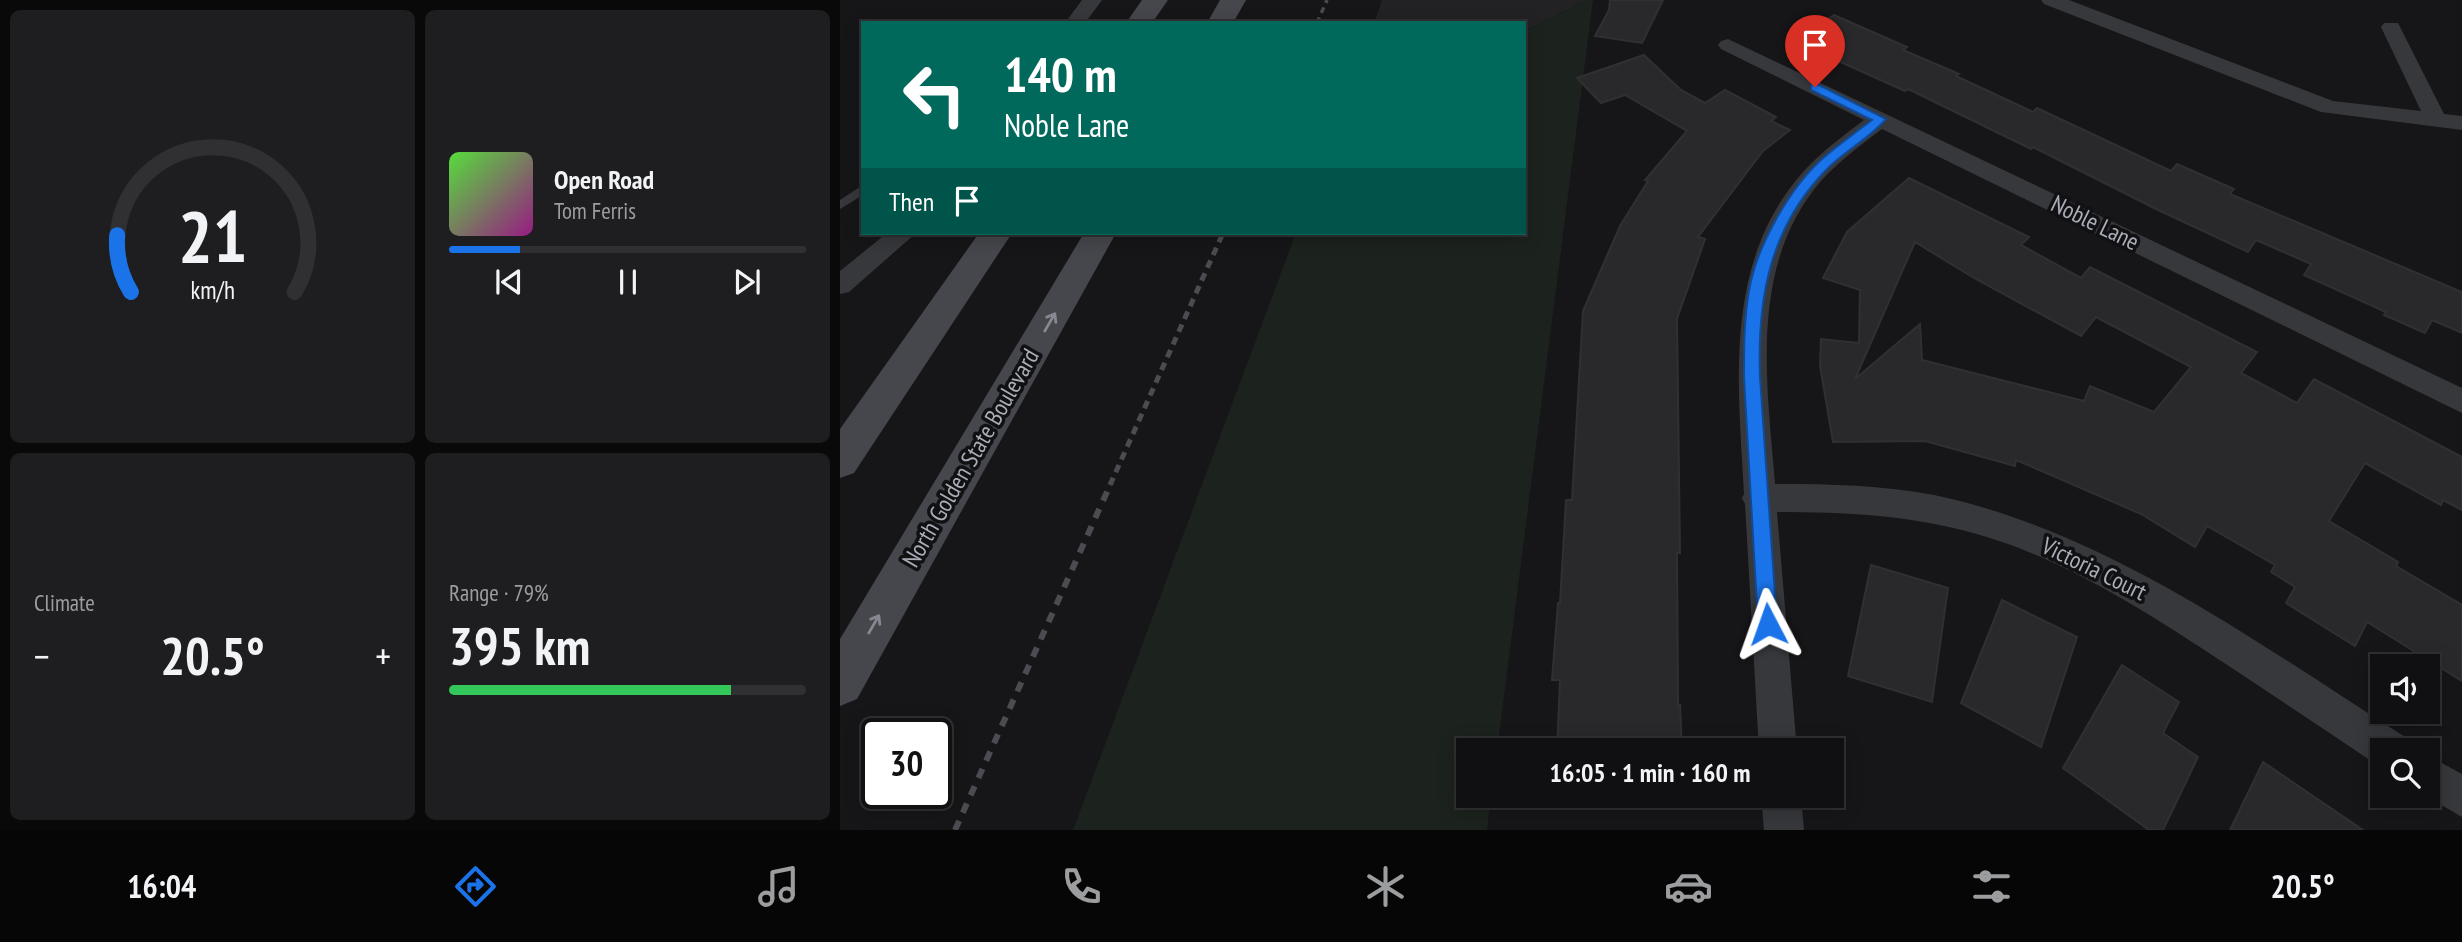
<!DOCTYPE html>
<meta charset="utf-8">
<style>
body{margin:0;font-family:"PT Sans Narrow",sans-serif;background:#1e1e20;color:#f1f3f6;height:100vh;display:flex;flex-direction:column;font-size:26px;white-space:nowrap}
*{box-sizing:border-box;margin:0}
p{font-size:23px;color:#9c9d9f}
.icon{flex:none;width:38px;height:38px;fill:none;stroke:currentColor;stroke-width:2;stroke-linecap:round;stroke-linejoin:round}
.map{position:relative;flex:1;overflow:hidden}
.side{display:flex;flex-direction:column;gap:10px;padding:10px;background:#09090a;width:840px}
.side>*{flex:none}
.guide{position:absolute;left:21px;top:21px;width:665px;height:214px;border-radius:0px;box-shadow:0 4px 18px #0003,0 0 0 2px #303032;background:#00695c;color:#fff;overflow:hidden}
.buttons{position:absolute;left:1530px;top:654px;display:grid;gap:14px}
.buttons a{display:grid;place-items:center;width:70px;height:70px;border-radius:0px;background:#101012;box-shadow:0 4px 18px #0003,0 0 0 2px #303032;font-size:35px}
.speed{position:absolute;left:21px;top:718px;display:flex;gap:14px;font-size:35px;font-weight:700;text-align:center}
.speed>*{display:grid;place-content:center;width:91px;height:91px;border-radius:50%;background:#101012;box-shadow:0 4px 18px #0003,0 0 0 2px #303032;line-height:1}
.speed .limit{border:4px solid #111;border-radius:10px;background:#fff;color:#111}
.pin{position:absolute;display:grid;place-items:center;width:60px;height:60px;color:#fff;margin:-72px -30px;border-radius:50% 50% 50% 0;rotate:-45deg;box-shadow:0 0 7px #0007}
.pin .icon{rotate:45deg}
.me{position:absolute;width:77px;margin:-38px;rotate:356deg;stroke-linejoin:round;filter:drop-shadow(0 0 5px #0008)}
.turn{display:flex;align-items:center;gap:24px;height:147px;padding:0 28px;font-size:32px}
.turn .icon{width:91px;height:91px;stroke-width:2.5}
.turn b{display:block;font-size:49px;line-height:60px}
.then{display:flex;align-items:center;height:66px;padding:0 28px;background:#0003;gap:14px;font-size:26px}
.big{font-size:52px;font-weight:800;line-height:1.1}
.side .card{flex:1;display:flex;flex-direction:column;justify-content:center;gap:10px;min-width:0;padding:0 24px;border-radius:10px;background:#1e1e20}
.side .dial{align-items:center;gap:0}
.dial svg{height:182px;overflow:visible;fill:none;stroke:#303032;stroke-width:7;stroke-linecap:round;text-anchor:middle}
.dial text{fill:#f1f3f6;stroke:none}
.song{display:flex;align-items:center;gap:21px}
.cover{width:84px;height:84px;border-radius:10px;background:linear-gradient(135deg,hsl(110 70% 55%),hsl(310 70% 35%))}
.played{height:7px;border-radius:4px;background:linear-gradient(90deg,#1a73e8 20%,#303032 20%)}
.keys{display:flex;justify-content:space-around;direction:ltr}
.heat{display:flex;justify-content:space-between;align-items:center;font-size:38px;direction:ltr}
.charge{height:10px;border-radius:5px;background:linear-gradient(90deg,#34c759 79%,#303032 0)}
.side .tiles{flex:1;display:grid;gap:10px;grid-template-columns:repeat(2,1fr)}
.trip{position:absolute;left:616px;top:738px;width:388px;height:70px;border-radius:0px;background:#101012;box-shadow:0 4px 18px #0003,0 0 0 2px #303032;font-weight:800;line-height:70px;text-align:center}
.tab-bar{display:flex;height:112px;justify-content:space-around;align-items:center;background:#060607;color:#9c9d9f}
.tab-bar .icon{width:49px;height:49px}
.tab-bar .active{color:#1a73e8}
.tab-bar b{font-size:32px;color:#f1f3f6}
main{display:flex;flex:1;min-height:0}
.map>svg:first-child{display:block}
.built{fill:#222225}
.green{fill:#1c221d}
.building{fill:#29292c;stroke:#303033;stroke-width:2;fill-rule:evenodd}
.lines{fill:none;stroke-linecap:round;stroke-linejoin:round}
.lane{fill:#37383c;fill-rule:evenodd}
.street{fill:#37383c;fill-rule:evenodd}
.secondary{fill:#45474c;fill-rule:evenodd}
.rail-far2{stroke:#4a4c51;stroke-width:3.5;stroke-dasharray:6 5;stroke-linecap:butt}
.rail-far1{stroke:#4a4c51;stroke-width:5;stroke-dasharray:8 6;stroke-linecap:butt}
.rail{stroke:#4a4c51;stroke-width:6;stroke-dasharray:10 9;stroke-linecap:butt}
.oneway{stroke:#868992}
.route{fill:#1a73e8;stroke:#114b97;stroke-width:2}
.labels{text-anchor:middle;stroke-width:7;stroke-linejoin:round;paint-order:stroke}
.street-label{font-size:24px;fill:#a9adb7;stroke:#111113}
</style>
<main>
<section class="side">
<div class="tiles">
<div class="card dial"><svg viewBox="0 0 100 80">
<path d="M14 69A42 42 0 1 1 86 69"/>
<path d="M14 69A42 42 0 0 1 8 44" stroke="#1a73e8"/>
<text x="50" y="56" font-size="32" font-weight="700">21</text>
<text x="50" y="72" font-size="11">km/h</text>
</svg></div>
<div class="card">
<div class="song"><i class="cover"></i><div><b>Open Road</b><p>Tom Ferris</p></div></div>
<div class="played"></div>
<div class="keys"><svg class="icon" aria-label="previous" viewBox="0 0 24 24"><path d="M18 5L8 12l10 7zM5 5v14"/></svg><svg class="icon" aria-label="pause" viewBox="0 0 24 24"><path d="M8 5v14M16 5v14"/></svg><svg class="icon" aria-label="next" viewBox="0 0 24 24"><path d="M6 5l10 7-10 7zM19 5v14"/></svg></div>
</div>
<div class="card"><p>Climate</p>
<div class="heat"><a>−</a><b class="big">20.5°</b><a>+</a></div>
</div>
<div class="card"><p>Range · 79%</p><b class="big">395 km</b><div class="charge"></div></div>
</div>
</section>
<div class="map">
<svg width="1622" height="830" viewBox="0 0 1622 830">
<rect width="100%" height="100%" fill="#161618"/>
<polygon class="built" points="542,0 747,0 684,32 684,23 534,23"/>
<polygon class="green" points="747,0 753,0 657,751 628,751 628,796 651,796 647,830 233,830 456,233 684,233 684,32"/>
<g class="building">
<polygon points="770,0 823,0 802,43 755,36 769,10"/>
<polygon points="994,15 1067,47 1063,50 1119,74 1116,76 1193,112 1197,108 1331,171 1337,164 1394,189 1390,194 1622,292 1622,333 1592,320 1585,333 1544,315 1546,312 1464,275 1471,264 1416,240 1408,252 1316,209 1193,147 1191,149 1068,89 1065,91 985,55 992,50 961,35"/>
<polygon points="804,55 841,90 865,103 885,90 936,117 931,121 950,130 923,151 858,237 865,239 837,319 840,553 837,553 838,705 840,705 842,751 717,751 720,680 712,680 718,603 720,603 726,500 732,500 743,311 780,226 808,181 805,180 847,131 785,95 761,103 737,78"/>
<path d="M1069,178L1189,237L1181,245L1241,278L1250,267L1417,352L1401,373L1457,403L1474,379L1622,457V510L1603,500L1601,505L1525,463L1489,521L1558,562L1556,566L1622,605V681L1527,622L1515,646L1446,603L1455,587L1431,572L1435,565L1367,526L1355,547L1301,514L1176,460L1175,466L1085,441L993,442L980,366L981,339L1019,343L1020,290L983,278L1007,232ZM1075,242L1134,278L1241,336L1256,317L1351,367L1314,412L1250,386L1244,401L1082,360L1080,324L1015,379Z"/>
<polygon points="1031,565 1108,588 1092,702 1008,676"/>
<polygon points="1162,600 1237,637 1201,747 1121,703"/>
<polygon points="1282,665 1339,702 1323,733 1358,757 1323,830 1309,830 1223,768"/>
<polygon points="1423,762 1523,830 1390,830"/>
</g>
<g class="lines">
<polygon class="lane" points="23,185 23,195 0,209 0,200"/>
<g class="street">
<polygon points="242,0 262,0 245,23 225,23"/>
<polygon points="1201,0 1229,0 1493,101 1581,111 1541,27 1544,23 1558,23 1604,114 1622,116 1622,130 1481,112 1204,4"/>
<path d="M888,39L1622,388V413L1042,129C1021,145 999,161 981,181C908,266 927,382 935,484C988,484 1042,485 1094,495C1266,531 1419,644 1565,737L1570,751H1542V766L1537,765C1481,727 1425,690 1369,653C1295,605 1218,556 1133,533C1069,515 1004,512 937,512L957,751H919L905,504L902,498L904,494C898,381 883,263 963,172C981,152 1003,136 1024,120L881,49L878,45L881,41Z"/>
<polygon points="47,233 76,233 9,292 0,294 0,271"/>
<polygon points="1587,755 1622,774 1622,817 1586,796"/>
<polygon points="921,796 961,796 964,830 924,830"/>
</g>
<g class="secondary">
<polygon points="302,0 328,0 312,23 286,23"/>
<polygon points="380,0 406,0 393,23 367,23"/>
<polygon points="139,233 172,233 14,473 0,478 0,429"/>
<polygon points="244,233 276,233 17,699 0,706 0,639"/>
</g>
<polyline class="rail-far2" points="477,23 487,0"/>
<polyline class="rail-far1" points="270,485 383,233"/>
<polyline class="rail" points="115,830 271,483"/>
</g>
<defs><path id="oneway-shaft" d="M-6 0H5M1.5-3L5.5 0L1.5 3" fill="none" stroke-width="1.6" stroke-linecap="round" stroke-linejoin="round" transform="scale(1.75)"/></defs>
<g class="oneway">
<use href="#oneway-shaft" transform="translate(210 322) rotate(-60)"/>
<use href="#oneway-shaft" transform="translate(34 624) rotate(-60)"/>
</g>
<path class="route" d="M971,85H979L1046,119C1030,138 1006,150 988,168C930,226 917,298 920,377L937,624L934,630L928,633L921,630L918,624L904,377C904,349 904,319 909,291C916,248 949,189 981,160C997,146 1015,133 1032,120L971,90Z"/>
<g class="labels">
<g class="street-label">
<text transform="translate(1255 223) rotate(26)" y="8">Noble Lane</text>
<text transform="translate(131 458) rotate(-60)" y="8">North Golden State Boulevard</text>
<text transform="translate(1254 569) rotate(26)" y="8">Victoria Court</text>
</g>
</g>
</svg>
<div class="buttons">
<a><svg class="icon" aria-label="sound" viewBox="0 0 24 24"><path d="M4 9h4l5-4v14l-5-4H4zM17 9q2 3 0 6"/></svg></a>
<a><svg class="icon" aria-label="search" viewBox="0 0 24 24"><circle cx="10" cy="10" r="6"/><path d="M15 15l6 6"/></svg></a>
</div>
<div class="speed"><div class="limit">30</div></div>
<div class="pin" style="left:975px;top:87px;background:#d93025"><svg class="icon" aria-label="arrive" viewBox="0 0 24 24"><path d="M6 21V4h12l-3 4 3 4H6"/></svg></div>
<svg class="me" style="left:928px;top:624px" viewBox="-20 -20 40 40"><path d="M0-17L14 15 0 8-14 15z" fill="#1a73e8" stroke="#fff" stroke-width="4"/></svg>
<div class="trip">16:05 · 1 min · 160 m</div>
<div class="guide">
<div class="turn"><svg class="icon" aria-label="left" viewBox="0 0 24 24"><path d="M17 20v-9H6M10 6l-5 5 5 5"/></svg><div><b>140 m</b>Noble Lane</div></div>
<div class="then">Then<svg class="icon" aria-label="arrive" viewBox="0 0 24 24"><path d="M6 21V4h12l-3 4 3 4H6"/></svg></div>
</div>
</div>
</main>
<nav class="tab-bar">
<b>16:04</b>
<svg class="icon active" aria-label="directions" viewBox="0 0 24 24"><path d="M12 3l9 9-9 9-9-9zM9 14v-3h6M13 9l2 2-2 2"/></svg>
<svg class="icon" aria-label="music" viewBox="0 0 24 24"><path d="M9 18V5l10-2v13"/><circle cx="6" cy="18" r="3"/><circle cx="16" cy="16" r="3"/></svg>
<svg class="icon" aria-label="phone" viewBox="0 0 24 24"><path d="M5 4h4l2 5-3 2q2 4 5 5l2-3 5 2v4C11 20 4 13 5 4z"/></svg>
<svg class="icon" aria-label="climate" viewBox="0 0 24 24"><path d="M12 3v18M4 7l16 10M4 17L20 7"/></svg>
<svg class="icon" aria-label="car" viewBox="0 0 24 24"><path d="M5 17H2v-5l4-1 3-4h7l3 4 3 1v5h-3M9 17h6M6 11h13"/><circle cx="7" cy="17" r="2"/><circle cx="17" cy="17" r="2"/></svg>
<svg class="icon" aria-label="filters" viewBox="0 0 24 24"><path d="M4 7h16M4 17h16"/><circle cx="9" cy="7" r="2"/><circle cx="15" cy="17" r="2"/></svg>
<b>20.5°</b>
</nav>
